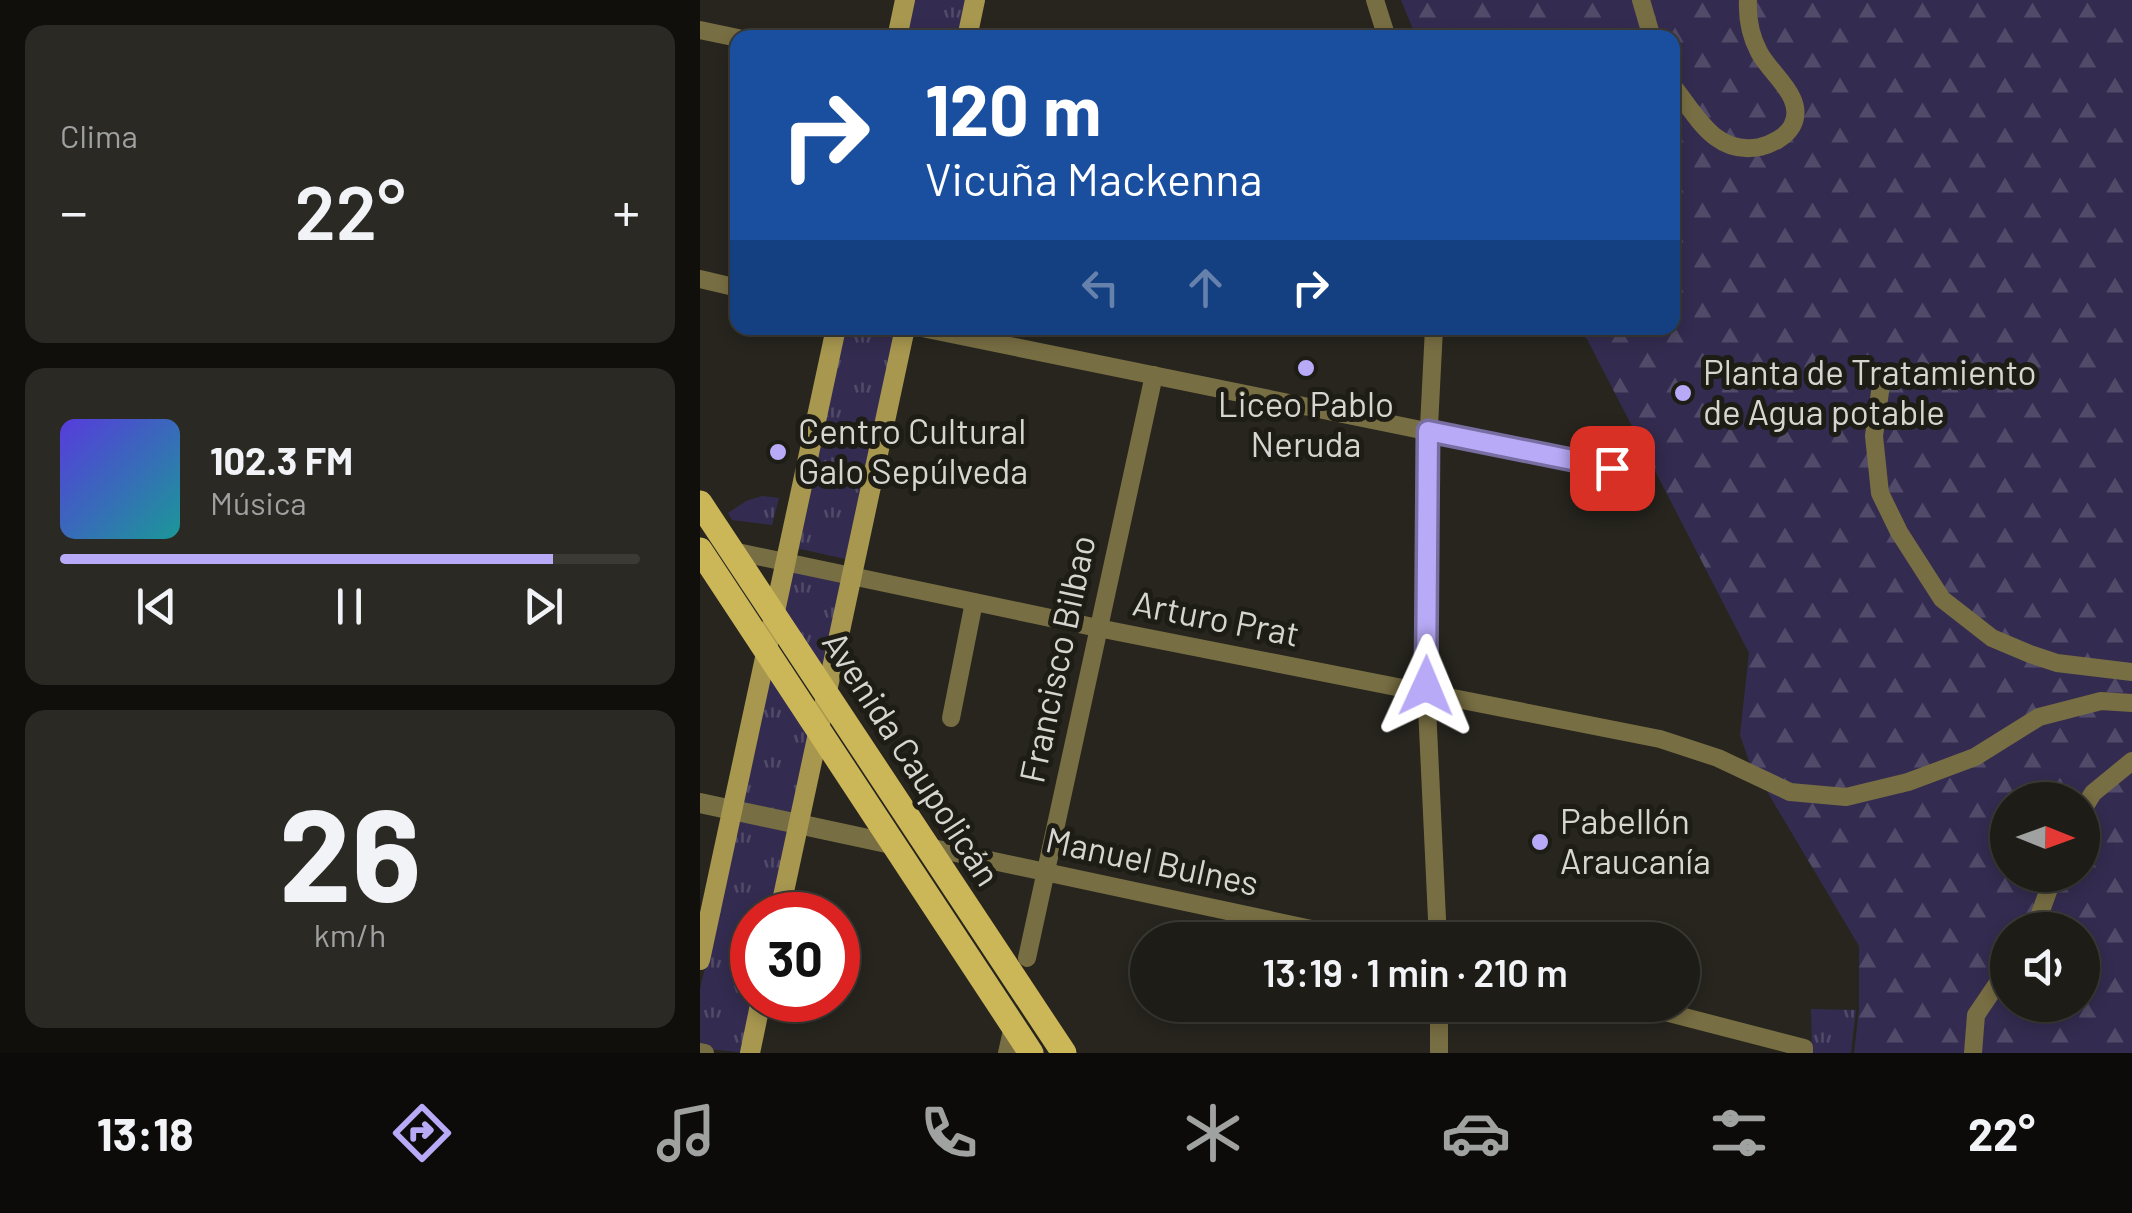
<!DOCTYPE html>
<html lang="es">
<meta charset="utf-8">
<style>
body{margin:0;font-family:Barlow,sans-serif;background:#2a2923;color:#f1f3f6;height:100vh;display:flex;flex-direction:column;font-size:38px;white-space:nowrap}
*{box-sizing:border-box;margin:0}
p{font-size:32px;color:#a0a1a1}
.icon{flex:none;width:55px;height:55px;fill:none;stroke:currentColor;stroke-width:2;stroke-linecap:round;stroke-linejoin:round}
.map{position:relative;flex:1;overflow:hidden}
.details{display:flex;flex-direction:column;gap:25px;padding:25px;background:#100f0c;width:700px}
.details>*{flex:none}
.banner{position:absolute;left:30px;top:30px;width:950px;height:305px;border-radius:20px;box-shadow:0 5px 15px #0003,0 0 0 2px #3b3a35;background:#1a4fa0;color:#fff;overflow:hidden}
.needle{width:65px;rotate:91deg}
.fabs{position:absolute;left:1290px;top:782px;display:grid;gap:20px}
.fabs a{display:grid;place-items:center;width:110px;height:110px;border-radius:50%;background:#1d1c16;box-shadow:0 5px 15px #0003,0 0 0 2px #3b3a35;font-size:50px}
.speed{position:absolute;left:30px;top:892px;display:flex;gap:20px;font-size:50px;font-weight:700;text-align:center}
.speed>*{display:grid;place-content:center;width:130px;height:130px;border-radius:50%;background:#1d1c16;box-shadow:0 5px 15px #0003,0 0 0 2px #3b3a35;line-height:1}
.speed .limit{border:15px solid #d22;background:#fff;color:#111}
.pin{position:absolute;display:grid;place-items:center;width:85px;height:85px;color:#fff;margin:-42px;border-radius:20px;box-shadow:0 5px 15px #0006}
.me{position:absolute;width:110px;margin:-55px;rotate:1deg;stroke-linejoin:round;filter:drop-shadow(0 0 8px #0008)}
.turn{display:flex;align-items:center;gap:35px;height:210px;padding:0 30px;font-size:45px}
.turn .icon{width:130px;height:130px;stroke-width:2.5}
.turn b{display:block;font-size:70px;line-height:85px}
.lanes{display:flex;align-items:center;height:95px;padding:0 30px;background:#0003;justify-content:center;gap:50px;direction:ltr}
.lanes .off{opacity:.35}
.big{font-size:75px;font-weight:600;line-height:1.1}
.details .card{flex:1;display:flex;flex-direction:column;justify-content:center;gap:15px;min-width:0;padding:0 35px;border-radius:20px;background:#2a2923}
.details .dial{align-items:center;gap:0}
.dial b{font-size:130px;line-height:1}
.song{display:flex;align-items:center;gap:30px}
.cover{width:120px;height:120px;border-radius:15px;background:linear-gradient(135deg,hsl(250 70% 55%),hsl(180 70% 35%))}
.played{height:10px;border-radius:5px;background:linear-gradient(90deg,#b9aaf7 85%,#3b3a35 85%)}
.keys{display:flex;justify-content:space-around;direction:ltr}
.heat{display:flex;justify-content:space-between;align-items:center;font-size:55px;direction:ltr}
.trip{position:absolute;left:430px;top:922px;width:570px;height:100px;border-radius:50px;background:#1d1c16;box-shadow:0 5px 15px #0003,0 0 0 2px #3b3a35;font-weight:600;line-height:100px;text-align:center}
.menu{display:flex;height:160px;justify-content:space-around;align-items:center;background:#0c0b09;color:#a0a1a1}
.menu .icon{width:70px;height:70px}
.menu .selected{color:#b9aaf7}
.menu b{font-size:45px;color:#f1f3f6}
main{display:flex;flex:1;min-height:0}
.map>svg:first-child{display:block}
.grass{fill:url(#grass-tufts)}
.forest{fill:url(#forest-firs);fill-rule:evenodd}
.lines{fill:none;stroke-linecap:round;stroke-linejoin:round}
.minor{stroke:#786e43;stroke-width:18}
.tertiary{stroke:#786e43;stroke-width:20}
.secondary{stroke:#a7974f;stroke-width:20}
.primary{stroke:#ccb758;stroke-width:25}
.route-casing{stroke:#786ea1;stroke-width:25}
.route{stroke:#b9aaf7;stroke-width:18}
.poi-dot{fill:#b9aaf7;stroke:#1d1c15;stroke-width:4}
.labels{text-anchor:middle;stroke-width:10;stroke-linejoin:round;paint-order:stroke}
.poi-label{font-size:35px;fill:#d6d5d0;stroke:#1d1c15;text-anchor:start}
.street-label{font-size:35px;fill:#d6d5d0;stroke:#1d1c15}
</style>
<main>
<section class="details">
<div class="card"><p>Clima</p>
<div class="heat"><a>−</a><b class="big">22°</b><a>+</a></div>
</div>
<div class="card">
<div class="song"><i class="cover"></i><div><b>102.3 FM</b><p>Música</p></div></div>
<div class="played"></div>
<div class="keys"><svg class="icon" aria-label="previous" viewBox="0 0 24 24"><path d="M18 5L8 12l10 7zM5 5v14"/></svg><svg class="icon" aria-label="pause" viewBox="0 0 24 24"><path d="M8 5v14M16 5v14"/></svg><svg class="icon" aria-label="next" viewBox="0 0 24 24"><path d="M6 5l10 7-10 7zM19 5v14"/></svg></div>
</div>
<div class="card dial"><b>26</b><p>km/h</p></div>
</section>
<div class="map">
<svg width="1432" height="1053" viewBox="0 0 1432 1053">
<defs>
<pattern id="grass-tufts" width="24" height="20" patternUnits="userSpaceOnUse" patternTransform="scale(2.5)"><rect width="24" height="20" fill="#342c50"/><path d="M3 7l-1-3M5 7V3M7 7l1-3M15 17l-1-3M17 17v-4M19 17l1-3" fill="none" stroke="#514a68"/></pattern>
<pattern id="forest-firs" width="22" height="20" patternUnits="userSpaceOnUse" patternTransform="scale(2.5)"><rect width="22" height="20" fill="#342c50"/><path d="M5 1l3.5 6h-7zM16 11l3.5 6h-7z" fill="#514a68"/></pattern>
</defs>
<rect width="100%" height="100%" fill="#27251e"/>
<g class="grass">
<polygon points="214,0 266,0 258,37 206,38"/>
<polygon points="140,328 200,328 150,560 96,548"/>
<polygon points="62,496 79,498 72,525 32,520 28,513 46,501"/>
<polygon points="92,569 145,581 124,679 81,617"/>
<polygon points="70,661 115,732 93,816 40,805"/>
<polygon points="41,816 90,828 73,915 52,915 52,1000 46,1053 0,1048 0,989"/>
<polygon points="1111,1009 1156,1010 1151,1053 1112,1053"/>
</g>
<path class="forest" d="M701,0H1432V1053H1154L1159,1010V946L1049,761L1040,735L1049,653L887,339L875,328H972V38L716,37ZM1308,800H1382V875H1308ZM1308,930H1382V1005H1308Z"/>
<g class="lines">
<g class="minor">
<polyline points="675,0 687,38"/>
<polyline points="941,0 952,38"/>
<polyline points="0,30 38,38"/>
<path d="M972,85C997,116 1015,156 1060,147C1072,144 1086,137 1092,126C1107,98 1070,74 1059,52C1050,35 1047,19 1048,0"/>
<polyline points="0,279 38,288"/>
<polyline points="222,328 922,471"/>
<polyline points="734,328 728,446 726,686 738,940"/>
<polyline points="1182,377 1174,436 1180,493 1199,532 1242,599 1292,638 1330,654 1357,663 1432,672"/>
<polyline points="28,550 398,628 960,739 1018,758 1090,792 1146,797 1208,782 1275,757 1339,717 1401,701 1432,703"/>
<polyline points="251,718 274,602"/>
<polyline points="1382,811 1393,793 1432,761"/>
<polyline points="228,847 663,940"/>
<polyline points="1334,930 1354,875"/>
<polyline points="327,958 454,375"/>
<polyline points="938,1005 1104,1048 1104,1053"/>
<polyline points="0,1052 5,1053"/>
<polyline points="307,1053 313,1026"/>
<polyline points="739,1053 739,1005"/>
<polyline points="1273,1053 1276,1015 1308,968"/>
</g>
<polyline class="tertiary" points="0,803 196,845"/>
<g class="secondary">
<polyline points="197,38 205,0"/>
<polyline points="267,38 275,0"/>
<polyline points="79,915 205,328"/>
<polyline points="0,960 136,328"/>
<polyline points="50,1053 61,1000"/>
</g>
<g class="primary">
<polyline points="0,503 364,1053"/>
<polyline points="0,550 331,1053"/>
</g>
</g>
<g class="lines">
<g class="route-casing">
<polyline id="route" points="726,686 728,431 912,468"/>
</g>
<use href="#route" class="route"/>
</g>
<g class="poi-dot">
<circle cx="606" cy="368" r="10"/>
<circle cx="983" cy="393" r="10"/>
<circle cx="78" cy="452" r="10"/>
<circle cx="840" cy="842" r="10"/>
</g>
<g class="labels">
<g class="poi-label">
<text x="1003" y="385">Planta de Tratamiento<tspan x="1003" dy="40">de Agua potable</tspan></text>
<text x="606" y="417" text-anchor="middle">Liceo Pablo<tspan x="606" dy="40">Neruda</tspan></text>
<text x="98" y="444">Centro Cultural<tspan x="98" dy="40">Galo Sepúlveda</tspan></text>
<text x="860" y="834">Pabellón<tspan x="860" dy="40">Araucanía</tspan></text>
</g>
<g class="street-label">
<text transform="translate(516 619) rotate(11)" y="12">Arturo Prat</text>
<text transform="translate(358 659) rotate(-78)" y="12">Francisco Bilbao</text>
<text transform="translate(211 759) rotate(57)" y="12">Avenida Caupolicán</text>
<text transform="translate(452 862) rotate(12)" y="12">Manuel Bulnes</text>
</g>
</g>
</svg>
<div class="fabs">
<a><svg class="needle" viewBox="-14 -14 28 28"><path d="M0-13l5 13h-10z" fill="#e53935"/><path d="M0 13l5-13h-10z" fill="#a0a1a1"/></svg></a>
<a><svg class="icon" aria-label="sound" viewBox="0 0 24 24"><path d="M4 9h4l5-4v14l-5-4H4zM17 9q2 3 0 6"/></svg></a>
</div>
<div class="speed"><div class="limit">30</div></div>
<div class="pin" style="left:912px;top:468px;background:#d93025"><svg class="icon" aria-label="arrive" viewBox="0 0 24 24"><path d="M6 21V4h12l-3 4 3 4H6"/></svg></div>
<svg class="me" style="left:726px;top:686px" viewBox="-20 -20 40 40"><path d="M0-17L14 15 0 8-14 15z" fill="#b9aaf7" stroke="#fff" stroke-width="4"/></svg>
<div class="trip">13:19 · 1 min · 210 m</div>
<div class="banner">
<div class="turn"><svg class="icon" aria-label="right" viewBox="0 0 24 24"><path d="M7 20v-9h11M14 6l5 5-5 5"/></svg><div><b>120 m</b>Vicuña Mackenna</div></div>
<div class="lanes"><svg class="icon off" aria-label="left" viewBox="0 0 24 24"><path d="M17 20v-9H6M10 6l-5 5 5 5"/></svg><svg class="icon off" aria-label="ahead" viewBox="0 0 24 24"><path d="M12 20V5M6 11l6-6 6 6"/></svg><svg class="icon" aria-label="right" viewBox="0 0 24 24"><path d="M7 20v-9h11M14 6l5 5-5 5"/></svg></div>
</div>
</div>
</main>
<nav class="menu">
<b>13:18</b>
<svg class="icon selected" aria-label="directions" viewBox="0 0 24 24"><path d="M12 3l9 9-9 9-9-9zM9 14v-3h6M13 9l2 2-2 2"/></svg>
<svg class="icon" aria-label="music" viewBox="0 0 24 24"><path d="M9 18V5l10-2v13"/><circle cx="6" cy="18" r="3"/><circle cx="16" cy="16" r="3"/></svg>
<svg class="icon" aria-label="phone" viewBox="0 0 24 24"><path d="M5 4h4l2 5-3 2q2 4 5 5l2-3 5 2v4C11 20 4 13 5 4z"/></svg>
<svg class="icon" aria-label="climate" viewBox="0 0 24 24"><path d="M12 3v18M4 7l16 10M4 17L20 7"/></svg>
<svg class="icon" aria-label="car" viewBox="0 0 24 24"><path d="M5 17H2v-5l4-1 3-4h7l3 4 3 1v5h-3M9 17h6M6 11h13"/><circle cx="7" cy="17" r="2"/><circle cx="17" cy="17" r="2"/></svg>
<svg class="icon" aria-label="filters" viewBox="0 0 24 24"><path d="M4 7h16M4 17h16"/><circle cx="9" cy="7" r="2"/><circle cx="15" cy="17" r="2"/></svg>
<b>22°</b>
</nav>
